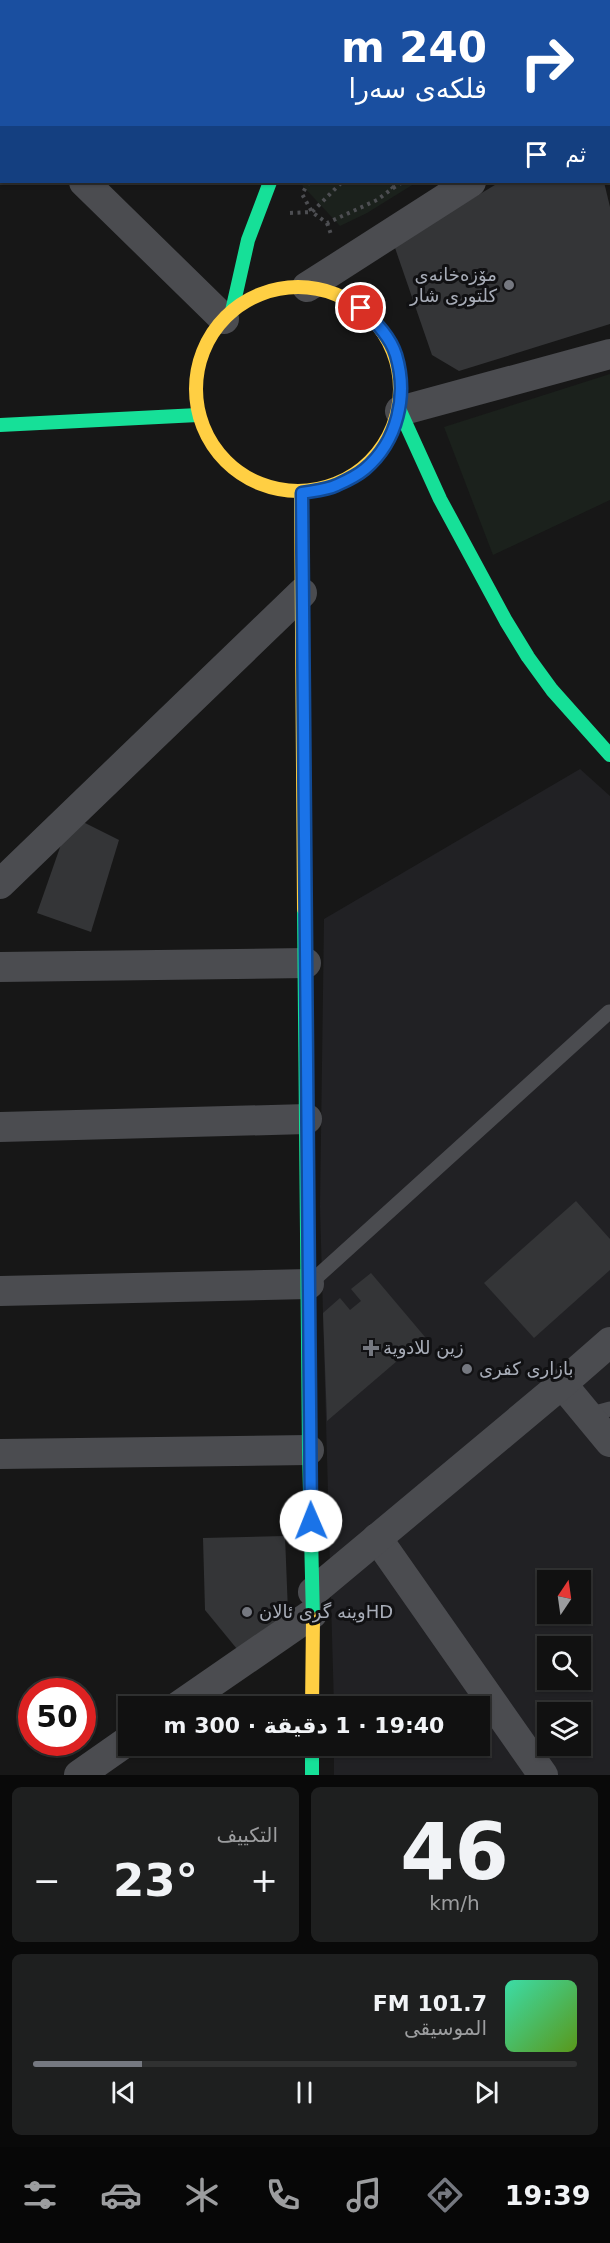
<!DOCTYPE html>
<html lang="ar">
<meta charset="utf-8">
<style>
body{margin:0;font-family:"DejaVu Sans",Cairo,sans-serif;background:#1e1f1f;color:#f1f3f6;direction:rtl;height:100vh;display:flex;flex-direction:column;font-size:22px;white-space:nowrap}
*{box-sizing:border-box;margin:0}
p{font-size:20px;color:#9c9d9f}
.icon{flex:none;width:33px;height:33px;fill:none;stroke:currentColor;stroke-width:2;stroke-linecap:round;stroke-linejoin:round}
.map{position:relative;height:1775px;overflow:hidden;direction:ltr}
.panel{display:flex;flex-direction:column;gap:12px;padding:12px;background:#090909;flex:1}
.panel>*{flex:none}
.banner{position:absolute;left:0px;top:0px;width:610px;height:183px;box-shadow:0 2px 4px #0004,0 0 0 2px #303131;direction:rtl;background:#1a4fa0;color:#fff;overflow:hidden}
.needle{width:39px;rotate:13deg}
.fabs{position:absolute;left:537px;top:1570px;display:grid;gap:12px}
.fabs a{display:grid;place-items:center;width:54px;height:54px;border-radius:0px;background:#111;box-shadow:0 2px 4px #0004,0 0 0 2px #303131;font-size:30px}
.speed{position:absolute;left:18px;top:1678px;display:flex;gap:12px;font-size:30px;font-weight:700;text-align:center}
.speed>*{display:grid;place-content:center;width:78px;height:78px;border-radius:50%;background:#111;box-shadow:0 2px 4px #0004,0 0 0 2px #303131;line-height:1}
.speed .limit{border:9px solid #d22;background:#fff;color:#111}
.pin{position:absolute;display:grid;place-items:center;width:51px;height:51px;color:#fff;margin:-26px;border:3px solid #fff;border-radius:50%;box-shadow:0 2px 6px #0007}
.me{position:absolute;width:66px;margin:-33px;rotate:359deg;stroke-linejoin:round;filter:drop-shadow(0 0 4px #0008)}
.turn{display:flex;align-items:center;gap:21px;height:126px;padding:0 24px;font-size:27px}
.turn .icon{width:78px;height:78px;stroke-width:2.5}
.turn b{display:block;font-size:42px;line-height:51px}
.then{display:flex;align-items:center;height:57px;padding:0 24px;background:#0003;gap:12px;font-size:22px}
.big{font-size:45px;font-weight:700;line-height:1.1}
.panel .tile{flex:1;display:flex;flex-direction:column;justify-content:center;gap:9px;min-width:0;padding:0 21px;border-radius:9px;background:#1e1f1f}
.panel .dial{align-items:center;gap:0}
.dial b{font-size:78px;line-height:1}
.song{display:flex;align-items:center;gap:18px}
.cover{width:72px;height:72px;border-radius:9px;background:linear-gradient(135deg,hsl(160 70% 55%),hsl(90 70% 35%))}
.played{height:6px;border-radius:3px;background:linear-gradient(90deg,#757880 20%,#303131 20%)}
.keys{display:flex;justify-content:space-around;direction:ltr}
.heat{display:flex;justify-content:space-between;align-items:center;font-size:33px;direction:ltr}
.panel .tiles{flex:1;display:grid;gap:12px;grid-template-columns:1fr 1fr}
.tile:last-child{grid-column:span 2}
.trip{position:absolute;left:118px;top:1696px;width:372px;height:60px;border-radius:0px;background:#111;box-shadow:0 2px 4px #0004,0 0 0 2px #303131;font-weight:700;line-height:60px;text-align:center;direction:rtl}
.tabs{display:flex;height:96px;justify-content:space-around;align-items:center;background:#070707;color:#9c9d9f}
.tabs .icon{width:42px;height:42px}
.tabs .selected{color:#757880}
.tabs b{font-size:27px;color:#f1f3f6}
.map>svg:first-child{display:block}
.built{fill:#212124;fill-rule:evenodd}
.green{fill:#1b211c}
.building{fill:#343537}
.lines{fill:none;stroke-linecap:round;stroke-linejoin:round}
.path{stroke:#4d4e52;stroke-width:4;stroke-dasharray:3 4.5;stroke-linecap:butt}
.lane{stroke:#4b4c50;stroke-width:15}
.street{stroke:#4b4c50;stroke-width:30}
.fast{stroke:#16e098;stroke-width:14}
.slow{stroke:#ffcf43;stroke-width:14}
.jam{stroke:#f24e42;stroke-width:14}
.route-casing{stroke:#114b97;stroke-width:15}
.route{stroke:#1a73e8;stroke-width:10}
.poi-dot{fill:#757880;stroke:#111113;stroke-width:2}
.labels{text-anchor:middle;stroke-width:6;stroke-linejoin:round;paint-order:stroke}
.poi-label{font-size:18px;fill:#a8adb8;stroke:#111113;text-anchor:start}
</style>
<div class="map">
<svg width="610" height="1775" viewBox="0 0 610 1775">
<rect width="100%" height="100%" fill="#171717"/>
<path class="built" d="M580,769L610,796V1775H334V1746H480V1707H334L320,1207L324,919ZM548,1581H580V1614H548ZM548,1647H580V1680H548ZM548,1713H580V1746H548Z"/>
<g class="green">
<polygon points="407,0 610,0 610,60 609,2 406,1"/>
<polygon points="304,182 417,182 367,213 340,226 302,185"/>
<polygon points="610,374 610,500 493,555 444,427"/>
</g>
<g class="building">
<polygon points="500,182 604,182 610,207 610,324 459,371 432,355 394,245"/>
<polygon points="71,816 119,840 91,932 37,913"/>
<polygon points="576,1201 610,1239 610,1270 534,1338 484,1283"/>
<polygon points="371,1273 425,1337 327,1421 323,1313 340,1298 350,1310 361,1301 351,1289"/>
<polygon points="285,1536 288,1612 237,1649 205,1610 203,1538"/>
</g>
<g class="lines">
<g class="path">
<polyline points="537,0 538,2"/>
<polyline points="414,2 415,0"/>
<polyline points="518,2 519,0"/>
<polyline points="609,49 610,48"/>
<polyline points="309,182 302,194 312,212 327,223 377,200 393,188 387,182"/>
<polyline points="393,188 403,182"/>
<polyline points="290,213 312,212 342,182"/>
<polyline points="327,223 332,237"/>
</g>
<g class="lane">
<polyline points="309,1284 609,1012"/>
<polyline points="588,1415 610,1409"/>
</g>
<g class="street">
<polyline points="609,92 610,91"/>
<polyline points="0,128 2,128"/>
<polyline points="609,132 610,136"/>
<polyline points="84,182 224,319"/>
<polyline points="307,287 471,182"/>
<polyline points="400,411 610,354"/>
<polyline points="0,884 302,593"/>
<polyline points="0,967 306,963"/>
<polyline points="0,1127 307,1119"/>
<polyline points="0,1291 309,1284"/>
<polyline points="562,1384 610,1442"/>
<polyline points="0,1454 309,1450"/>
<polyline points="377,1538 543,1775"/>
<polyline points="313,1592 562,1384 610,1342"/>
<polyline points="177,1707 312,1614"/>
<polyline points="79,1775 129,1740"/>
</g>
<g class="fast">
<polyline points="232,311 248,240 270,182"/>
<polyline points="400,411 440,499 506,621 528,657 552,690 610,755"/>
<polyline points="0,425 198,415"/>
<polyline points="304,909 309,1450 313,1619"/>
<polyline points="312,1746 312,1775"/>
</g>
<g class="slow">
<circle cx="298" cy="389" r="102"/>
<polyline points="301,493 304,909"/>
<polyline points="312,1707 313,1619"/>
</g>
<polyline class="jam" points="373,2 374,0"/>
</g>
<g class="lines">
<g class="route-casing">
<path id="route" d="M311,1521L302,493C313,491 327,490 337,485C346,481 358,475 365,469C398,441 408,395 396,355C390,336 375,322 361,308"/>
</g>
<use href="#route" class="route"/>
</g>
<g class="poi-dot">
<circle cx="509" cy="285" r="6"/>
<path d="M368 1339h6v6h6v6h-6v6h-6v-6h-6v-6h6z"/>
<circle cx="467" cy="1369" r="6"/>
<circle cx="247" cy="1612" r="6"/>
</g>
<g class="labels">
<g class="poi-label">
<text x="497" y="281" text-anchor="end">مۆزەخانەی<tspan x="497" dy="21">کلتوری شار</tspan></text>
<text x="383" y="1354">زین للادویة</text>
<text x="479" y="1375">بازاری کفری</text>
<text x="259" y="1618">وينه گری ئالانHD</text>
</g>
</g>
</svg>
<div class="fabs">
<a><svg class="needle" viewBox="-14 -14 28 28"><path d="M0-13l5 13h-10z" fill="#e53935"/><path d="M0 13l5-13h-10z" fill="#9c9d9f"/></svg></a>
<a><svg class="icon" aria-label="search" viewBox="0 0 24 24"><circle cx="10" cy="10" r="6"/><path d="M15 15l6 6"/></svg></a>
<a><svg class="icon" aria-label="layers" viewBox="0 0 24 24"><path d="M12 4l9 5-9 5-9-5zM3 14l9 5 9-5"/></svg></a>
</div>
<div class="speed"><div class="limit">50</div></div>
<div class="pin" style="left:361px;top:308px;background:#d93025"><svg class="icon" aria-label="arrive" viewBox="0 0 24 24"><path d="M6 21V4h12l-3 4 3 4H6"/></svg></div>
<svg class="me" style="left:311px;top:1521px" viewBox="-20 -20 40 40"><circle r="19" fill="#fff"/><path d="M0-13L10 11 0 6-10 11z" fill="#1a73e8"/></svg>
<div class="trip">19:40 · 1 دقيقة · 300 m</div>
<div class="banner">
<div class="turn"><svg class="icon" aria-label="right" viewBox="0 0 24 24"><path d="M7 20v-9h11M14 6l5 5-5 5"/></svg><div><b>240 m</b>فلکەی سەرا</div></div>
<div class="then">ثم<svg class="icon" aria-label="arrive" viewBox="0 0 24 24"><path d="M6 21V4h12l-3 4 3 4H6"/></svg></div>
</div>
</div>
<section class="panel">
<div class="tiles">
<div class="tile dial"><b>46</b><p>km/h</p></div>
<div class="tile"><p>التكييف</p>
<div class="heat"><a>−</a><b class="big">23°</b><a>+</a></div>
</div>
<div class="tile">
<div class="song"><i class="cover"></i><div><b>101.7 FM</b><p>الموسيقى</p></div></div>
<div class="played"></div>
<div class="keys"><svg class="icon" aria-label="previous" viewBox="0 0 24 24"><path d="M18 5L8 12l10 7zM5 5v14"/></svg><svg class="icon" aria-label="pause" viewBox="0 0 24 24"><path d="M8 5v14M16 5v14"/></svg><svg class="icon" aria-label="next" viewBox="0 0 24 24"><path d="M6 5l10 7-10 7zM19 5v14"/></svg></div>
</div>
</div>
</section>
<nav class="tabs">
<b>19:39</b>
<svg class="icon selected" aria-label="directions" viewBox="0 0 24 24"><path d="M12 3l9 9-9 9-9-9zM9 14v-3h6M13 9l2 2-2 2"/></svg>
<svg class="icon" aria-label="music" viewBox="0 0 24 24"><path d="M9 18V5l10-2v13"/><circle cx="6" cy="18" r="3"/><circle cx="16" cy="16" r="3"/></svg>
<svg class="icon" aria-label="phone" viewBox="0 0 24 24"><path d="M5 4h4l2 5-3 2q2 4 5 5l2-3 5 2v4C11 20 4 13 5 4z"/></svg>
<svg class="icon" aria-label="climate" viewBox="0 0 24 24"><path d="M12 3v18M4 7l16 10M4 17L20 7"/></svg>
<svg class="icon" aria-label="car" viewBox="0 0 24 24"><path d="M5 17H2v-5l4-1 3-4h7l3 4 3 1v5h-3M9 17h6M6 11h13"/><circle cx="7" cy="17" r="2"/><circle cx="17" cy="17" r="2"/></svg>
<svg class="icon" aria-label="filters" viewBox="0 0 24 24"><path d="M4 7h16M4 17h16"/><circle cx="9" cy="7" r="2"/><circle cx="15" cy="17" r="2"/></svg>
</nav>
